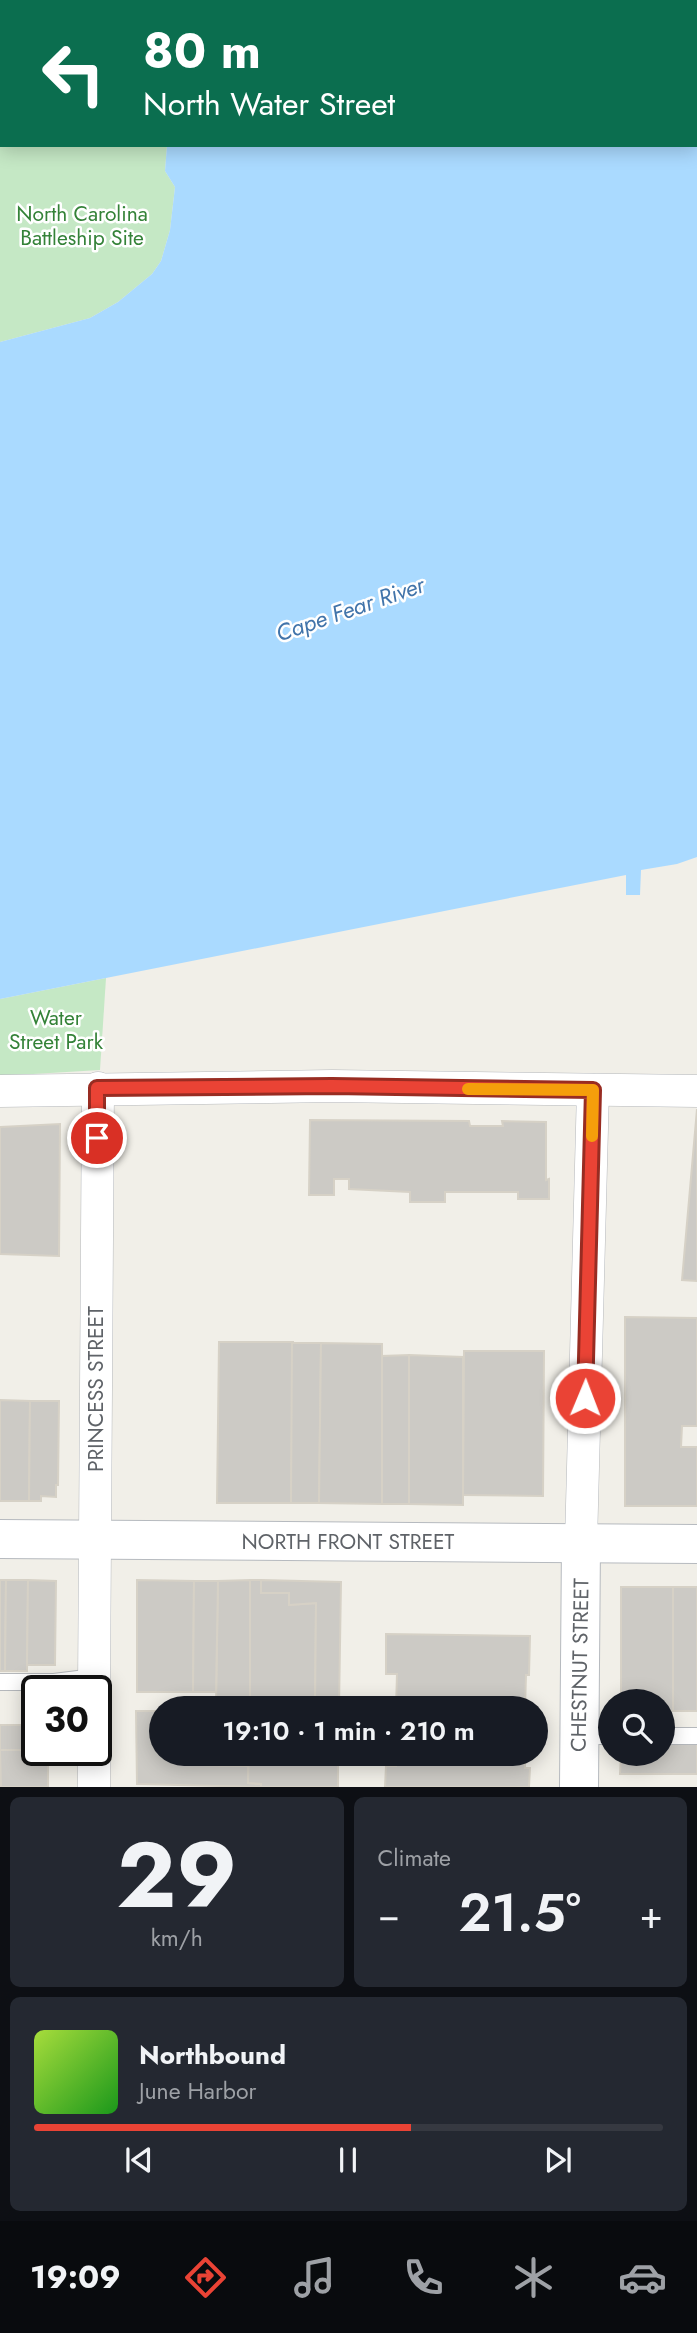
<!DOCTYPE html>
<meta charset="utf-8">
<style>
body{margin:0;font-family:Jost,sans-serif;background:#242831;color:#f1f3f6;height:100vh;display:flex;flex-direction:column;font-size:26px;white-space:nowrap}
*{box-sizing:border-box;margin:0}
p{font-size:23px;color:#9ea1a6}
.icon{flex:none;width:38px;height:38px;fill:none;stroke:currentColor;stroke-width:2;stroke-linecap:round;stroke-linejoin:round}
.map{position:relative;height:1787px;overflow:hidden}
.side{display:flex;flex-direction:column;gap:10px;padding:10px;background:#0d0f14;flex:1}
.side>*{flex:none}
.hud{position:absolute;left:0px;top:0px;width:698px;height:147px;box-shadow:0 4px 18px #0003;background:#0b6e4f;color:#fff;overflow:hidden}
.controls{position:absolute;left:598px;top:1689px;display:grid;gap:14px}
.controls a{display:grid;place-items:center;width:77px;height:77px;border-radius:50%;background:#171b24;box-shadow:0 4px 18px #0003;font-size:35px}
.speed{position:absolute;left:21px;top:1675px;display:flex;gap:14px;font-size:35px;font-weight:700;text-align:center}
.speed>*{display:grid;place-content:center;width:91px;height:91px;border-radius:50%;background:#171b24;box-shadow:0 4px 18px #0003;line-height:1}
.speed .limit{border:4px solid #111;border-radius:10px;background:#fff;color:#111}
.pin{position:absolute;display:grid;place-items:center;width:60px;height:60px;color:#fff;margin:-30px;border:4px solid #fff;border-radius:50%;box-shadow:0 2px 7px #0007}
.me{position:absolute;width:77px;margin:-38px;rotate:1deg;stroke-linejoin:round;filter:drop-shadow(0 0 5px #0008)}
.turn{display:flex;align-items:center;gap:24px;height:147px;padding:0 28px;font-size:32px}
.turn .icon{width:91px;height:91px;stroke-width:2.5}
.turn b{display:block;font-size:49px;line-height:60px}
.big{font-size:52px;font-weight:600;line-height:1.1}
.side .widget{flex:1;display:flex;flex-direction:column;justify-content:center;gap:10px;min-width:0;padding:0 24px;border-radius:10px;background:#242831}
.side .dial{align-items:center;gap:0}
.dial b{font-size:91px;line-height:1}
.song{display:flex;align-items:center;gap:21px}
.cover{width:84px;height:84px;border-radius:10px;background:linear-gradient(135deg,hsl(80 70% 55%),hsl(120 70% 35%))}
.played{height:7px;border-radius:4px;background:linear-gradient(90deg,#ea4335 60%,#363941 60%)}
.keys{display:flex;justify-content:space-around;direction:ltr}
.heat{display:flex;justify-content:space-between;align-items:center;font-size:38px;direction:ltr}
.side .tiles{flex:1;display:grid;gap:10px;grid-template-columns:1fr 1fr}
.widget:last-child{grid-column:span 2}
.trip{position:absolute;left:149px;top:1696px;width:399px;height:70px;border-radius:35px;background:#171b24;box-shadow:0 4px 18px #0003;font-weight:600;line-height:70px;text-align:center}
.menu{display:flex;height:112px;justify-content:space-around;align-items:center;background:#090b0e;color:#9ea1a6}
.menu .icon{width:49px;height:49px}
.menu .current{color:#ea4335}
.menu b{font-size:32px;color:#f1f3f6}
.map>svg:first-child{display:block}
.green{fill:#c5e8c5}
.water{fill:#aadaff}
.building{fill:#cccac5;stroke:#d6d1c6;stroke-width:2}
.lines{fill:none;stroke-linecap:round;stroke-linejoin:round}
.lane-casing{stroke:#b5b8bc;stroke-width:18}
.street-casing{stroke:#b5b8bc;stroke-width:33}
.secondary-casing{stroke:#b6babf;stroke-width:40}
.lane{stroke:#fff;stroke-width:16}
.street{stroke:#fff;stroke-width:32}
.secondary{stroke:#fff;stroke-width:38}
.route-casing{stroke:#982c22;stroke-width:18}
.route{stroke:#ea4335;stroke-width:12}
.slow{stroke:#f59e0b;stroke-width:12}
.labels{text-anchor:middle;stroke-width:5;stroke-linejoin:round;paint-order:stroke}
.park-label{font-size:21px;fill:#348238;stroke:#fff}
.street-label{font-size:21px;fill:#5f6368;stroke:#fff}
.water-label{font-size:23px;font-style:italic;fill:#4174aa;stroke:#fff}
</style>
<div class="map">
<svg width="697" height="1787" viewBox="0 0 697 1787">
<rect width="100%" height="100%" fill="#f1efe8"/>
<g class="green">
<polygon points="0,0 182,2 2,2 2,145 167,145 165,171 175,187 170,230 161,261 152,274 118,302 90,318 0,342"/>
<polygon points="106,978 100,1070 0,1076 0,999"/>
</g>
<g class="water">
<polygon points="182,0 470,0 182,2"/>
<polygon points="697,19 697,857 677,864 641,870 640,895 626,895 626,875 0,999 0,342 90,318 118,302 152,274 161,261 170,230 175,187 165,171 167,145 696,145"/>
</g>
<g class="building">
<polygon points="697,1109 697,1281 682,1280"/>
<polygon points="310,1120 469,1121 470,1126 503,1126 502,1121 546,1122 546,1180 549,1179 549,1199 518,1199 518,1192 445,1192 445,1202 410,1202 410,1192 349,1189 349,1179 334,1179 334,1195 309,1195"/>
<polygon points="60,1124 59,1256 0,1254 0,1127"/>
<polygon points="625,1317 697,1318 697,1426 682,1426 681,1447 697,1447 697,1506 625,1506"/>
<polygon points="219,1342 293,1342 291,1503 217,1503"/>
<polygon points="292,1343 321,1343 319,1503 291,1503"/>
<polygon points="321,1343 382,1344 382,1504 319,1503"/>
<polygon points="464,1351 544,1351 543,1496 463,1495"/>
<polygon points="409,1355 409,1504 382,1504 382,1356"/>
<polygon points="409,1355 463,1357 463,1505 409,1504"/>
<polygon points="0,1400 30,1401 29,1501 0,1501"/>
<polygon points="30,1401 59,1401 58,1485 56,1485 56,1497 41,1496 41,1501 29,1501"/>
<polygon points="0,1580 6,1580 5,1671 0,1671"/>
<polygon points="6,1580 28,1580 27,1671 5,1671"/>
<polygon points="28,1580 56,1581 55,1665 27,1665"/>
<polygon points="137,1580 194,1581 193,1692 137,1692"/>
<polygon points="250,1580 250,1708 216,1708 218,1581"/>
<polygon points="250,1580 261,1580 261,1593 289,1593 289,1605 316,1603 315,1708 250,1708"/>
<polygon points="261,1580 341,1582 339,1708 315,1708 316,1603 289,1605 289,1593 261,1593"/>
<polygon points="194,1581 218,1581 216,1692 193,1692"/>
<polygon points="621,1587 673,1587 673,1711 663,1711 663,1701 621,1701"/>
<rect x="673" y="1587" width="24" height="124"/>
<polygon points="386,1634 530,1636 529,1675 526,1675 525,1708 396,1708 397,1674 386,1674"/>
<polygon points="136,1711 161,1711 161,1754 198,1754 198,1765 248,1766 248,1783 261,1784 261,1787 137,1784"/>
<rect x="0" y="1725" width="37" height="25"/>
<polygon points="663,1742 697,1742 697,1774 620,1774 621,1754 663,1754"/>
<polygon points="0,1750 48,1750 48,1787 1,1787"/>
<polygon points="249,1754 338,1754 338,1787 261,1787 261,1784 248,1783"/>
<polygon points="396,1754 525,1754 525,1768 530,1768 529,1787 385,1787 386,1766 396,1766"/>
</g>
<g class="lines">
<g class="lane-casing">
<g id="lane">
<polyline points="0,1682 54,1682 94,1677"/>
<polyline points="580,1736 611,1736"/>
<polyline points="663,1736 697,1736"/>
</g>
</g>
<g class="street-casing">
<g id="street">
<polyline points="0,1091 332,1086 697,1091"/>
<polyline points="581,1543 593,1090"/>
<polyline points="94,1690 98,1088"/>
<polyline points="94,1787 94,1750"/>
</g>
</g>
<g class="secondary-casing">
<g id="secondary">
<polyline points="0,1539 697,1544"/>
<polyline points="579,1787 581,1543"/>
</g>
</g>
<use href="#lane" class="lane"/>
<use href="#street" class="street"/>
<use href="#secondary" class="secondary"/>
</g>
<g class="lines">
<g class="route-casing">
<polyline id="route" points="97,1138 97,1088 332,1086 593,1090 585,1398"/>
</g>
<use href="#route" class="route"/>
<polyline class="slow" points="468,1089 593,1090 592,1136"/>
</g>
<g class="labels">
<g class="park-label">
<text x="82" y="221">North Carolina<tspan x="82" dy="24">Battleship Site</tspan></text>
<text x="56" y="1025">Water<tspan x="56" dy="24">Street Park</tspan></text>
</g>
<g class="street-label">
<text transform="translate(96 1389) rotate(-90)" y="7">PRINCESS STREET</text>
<text x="348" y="1549">NORTH FRONT STREET</text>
<text transform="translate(580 1665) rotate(-89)" y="7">CHESTNUT STREET</text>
</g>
<g class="water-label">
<text transform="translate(350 609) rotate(-19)" y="8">Cape Fear River</text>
</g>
</g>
</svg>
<div class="controls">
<a><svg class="icon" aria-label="search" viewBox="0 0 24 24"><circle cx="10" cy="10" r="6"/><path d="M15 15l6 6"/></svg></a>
</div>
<div class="speed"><div class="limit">30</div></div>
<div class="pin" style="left:97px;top:1138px;background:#d93025"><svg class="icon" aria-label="arrive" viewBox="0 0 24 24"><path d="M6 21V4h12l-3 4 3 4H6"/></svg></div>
<svg class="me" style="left:585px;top:1398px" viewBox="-20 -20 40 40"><circle r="17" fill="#ea4335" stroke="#fff" stroke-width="3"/><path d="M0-11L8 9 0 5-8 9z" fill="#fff"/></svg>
<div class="trip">19:10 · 1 min · 210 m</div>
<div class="hud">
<div class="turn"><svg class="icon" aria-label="left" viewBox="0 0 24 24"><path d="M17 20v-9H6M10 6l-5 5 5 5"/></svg><div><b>80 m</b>North Water Street</div></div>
</div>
</div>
<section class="side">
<div class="tiles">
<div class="widget dial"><b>29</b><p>km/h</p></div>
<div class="widget"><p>Climate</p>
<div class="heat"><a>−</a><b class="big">21.5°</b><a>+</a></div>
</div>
<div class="widget">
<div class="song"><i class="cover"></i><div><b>Northbound</b><p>June Harbor</p></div></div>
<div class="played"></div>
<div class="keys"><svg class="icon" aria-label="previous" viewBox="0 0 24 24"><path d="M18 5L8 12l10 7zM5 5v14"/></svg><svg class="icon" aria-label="pause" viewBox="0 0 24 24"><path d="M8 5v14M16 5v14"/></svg><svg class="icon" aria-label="next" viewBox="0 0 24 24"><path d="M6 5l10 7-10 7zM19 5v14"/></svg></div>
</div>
</div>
</section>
<nav class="menu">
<b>19:09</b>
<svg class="icon current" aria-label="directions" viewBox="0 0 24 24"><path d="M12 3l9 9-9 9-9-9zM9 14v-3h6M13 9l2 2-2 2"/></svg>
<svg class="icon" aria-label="music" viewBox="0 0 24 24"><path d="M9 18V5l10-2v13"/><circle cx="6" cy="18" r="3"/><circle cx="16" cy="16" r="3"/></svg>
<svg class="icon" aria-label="phone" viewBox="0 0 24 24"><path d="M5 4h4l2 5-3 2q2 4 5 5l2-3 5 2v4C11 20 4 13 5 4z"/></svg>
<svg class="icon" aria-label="climate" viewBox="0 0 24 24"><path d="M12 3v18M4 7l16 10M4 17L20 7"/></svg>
<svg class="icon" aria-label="car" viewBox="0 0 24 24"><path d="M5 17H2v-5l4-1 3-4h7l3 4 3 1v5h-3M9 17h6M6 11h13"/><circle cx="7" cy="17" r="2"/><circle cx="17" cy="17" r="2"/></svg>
</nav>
